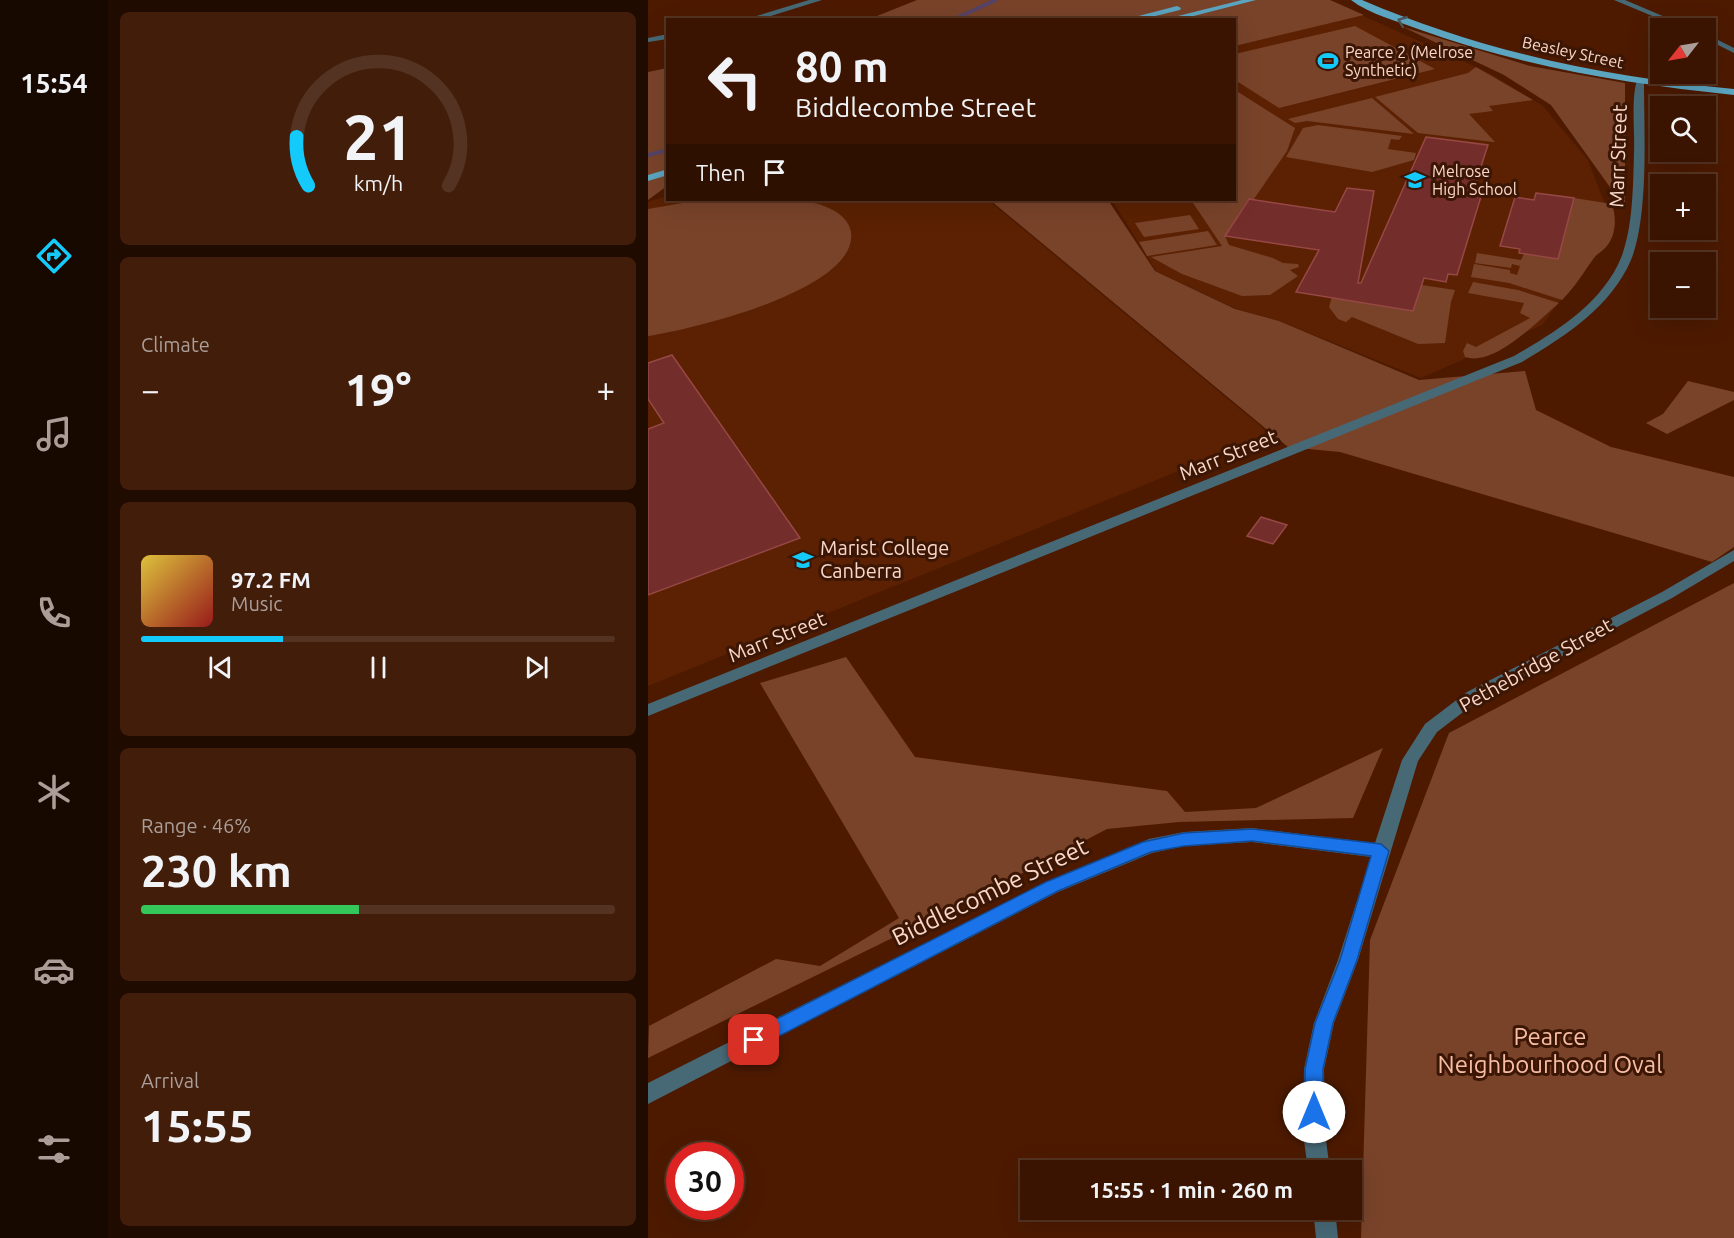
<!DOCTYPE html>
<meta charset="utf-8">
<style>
body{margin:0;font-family:Ubuntu,sans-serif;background:#411d0a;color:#f1f3f6;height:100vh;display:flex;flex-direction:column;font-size:22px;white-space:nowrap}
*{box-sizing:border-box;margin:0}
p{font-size:20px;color:#ab9e99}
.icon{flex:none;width:33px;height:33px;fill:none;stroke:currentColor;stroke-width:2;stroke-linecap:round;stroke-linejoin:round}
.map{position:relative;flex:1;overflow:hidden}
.drawer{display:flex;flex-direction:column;gap:12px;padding:12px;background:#200b00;width:540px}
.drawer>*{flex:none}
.banner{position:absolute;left:18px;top:18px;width:570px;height:183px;border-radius:0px;box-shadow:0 6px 24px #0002,0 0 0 2px #543322;background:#3a1400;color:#f1f3f6;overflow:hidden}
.needle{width:39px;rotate:239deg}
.tools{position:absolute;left:1002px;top:18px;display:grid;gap:12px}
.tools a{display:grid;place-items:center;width:66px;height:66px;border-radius:0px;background:#3a1400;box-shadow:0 6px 24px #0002,0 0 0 2px #543322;font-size:30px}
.speed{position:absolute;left:18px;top:1142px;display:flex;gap:12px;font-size:30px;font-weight:700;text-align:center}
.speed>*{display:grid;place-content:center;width:78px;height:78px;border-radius:50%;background:#3a1400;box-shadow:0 6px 24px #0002,0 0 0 2px #543322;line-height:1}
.speed .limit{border:9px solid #d22;background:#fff;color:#111}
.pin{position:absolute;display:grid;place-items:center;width:51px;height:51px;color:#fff;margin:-26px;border-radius:12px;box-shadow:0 3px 9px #0006}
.me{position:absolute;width:66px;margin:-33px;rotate:0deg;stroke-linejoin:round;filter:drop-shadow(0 0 4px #0008)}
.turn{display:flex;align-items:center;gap:21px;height:126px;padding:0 30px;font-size:27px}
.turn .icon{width:78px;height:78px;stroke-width:2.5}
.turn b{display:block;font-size:42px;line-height:51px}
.then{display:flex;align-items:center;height:57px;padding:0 30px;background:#0003;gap:12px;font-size:22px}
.big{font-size:45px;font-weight:600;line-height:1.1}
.drawer .tile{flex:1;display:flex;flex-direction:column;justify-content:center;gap:9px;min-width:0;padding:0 21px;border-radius:9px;background:#411d0a}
.drawer .dial{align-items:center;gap:0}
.dial svg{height:156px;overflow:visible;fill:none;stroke:#543322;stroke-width:7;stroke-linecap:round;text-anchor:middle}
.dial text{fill:#f1f3f6;stroke:none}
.song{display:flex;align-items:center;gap:18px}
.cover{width:72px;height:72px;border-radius:9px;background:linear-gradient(135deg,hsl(50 70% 55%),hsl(0 70% 35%))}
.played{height:6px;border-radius:3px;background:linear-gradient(90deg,#14cafb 30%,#543322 30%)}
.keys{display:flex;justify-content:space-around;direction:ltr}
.heat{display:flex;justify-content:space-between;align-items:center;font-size:33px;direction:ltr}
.charge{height:9px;border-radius:4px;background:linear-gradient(90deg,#34c759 46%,#543322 0)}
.trip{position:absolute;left:372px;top:1160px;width:342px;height:60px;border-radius:0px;background:#3a1400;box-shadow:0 6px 24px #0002,0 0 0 2px #543322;font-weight:600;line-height:60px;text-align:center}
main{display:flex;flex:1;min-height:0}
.tab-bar{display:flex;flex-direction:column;width:108px;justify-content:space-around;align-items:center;background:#170800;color:#ab9e99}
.tab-bar .icon{width:42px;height:42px}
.tab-bar .current{color:#14cafb}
.tab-bar b{font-size:27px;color:#f1f3f6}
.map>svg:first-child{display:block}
.built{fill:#5b2102}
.green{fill:#79432a}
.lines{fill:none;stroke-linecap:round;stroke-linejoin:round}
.stream{stroke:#574365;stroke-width:4}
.building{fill:#732e2c;stroke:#974845;stroke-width:1.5}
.minor{fill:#476976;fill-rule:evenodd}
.major{fill:#5ca5c0;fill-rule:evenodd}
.oneway{stroke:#4a5659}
.route{fill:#1a73e8;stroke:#114b97;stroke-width:1.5}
.labels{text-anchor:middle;stroke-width:6;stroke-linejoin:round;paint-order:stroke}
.far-poi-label{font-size:16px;fill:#f9d7c9;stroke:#3b1605;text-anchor:start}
.far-street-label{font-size:16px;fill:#f9d7c9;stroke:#3b1605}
.street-label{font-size:20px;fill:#f9d7c9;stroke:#3b1605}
.poi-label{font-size:20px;fill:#f9d7c9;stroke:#3b1605;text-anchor:start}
.near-street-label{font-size:24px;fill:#f9d7c9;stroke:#3b1605}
.near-park-label{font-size:24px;fill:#f8bda4;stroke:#3b1605}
</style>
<main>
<nav class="tab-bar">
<b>15:54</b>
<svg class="icon current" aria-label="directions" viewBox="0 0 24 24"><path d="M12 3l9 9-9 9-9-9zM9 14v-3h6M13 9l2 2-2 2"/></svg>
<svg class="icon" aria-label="music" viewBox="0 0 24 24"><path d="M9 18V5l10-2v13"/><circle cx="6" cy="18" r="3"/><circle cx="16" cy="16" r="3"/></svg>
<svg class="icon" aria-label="phone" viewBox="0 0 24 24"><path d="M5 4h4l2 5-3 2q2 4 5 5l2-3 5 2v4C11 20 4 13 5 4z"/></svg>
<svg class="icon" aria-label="climate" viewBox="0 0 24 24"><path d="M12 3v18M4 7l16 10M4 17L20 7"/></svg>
<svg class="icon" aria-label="car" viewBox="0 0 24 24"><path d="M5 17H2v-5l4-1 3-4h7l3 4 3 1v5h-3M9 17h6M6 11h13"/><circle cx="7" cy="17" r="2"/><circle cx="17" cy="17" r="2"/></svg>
<svg class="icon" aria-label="filters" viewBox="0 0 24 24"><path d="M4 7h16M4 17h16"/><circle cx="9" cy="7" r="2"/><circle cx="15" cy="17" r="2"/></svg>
</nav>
<section class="drawer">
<div class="tile dial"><svg viewBox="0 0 100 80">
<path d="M14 69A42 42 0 1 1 86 69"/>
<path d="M14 69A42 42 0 0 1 8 44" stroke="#14cafb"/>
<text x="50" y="56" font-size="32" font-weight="700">21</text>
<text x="50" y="72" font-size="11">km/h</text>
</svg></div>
<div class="tile"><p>Climate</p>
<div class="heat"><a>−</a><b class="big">19°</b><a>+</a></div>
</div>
<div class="tile">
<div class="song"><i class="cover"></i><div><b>97.2 FM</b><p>Music</p></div></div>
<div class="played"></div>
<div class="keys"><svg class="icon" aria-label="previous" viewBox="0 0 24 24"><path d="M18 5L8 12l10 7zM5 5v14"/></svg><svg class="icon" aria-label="pause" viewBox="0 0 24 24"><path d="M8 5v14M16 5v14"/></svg><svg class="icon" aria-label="next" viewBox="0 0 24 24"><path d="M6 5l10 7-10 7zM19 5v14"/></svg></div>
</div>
<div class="tile"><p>Range · 46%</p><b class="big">230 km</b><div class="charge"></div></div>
<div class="tile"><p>Arrival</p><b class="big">15:55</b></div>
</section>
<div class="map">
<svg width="1086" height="1238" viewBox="0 0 1086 1238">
<rect width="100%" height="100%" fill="#4d1a00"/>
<g class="built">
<polygon points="681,0 843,74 895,106 940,160 966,228 894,325 773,378 631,321 588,309 508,271 464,200 586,200 586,20"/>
<polygon points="19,196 20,200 340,200 622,434 0,686 0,202"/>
</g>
<g class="green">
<polygon points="269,0 682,0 716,15 587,46 586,20 581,19 219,20"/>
<polygon points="707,26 787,69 631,108 587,80 587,54"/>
<polygon points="755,27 882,66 977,83 977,208 903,105 856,75"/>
<polygon points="828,67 885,100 841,106 845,111 821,114 847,142 845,142 770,133 727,97 820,73"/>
<polygon points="19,68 19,186 0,200 0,72"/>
<polygon points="587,90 647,128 639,151 606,199 600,199 577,236 581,245 625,258 635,263 650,264 651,267 642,270 650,276 622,295 594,296 534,274 503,257 574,246 543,200 586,200"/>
<polygon points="724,98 766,134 659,121 647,123 640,119"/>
<polygon points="670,125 754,136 751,140 743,139 740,149 768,153 766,160 724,172 638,157 655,128"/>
<path d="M926,198L964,204C969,219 968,238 956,249C953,252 949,254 946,258C935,273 927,287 914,300L861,283L823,277L826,264L862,270V273L869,275L872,266L864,264L863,268L827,263L829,253L873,260L876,254L910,259Z"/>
<path d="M52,200H152C170,203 199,210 203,232C211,290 41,330 0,336V209Z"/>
<polygon points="342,200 460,200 507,271 587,309 631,321 771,380 877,371 888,410 963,447 1086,477 1086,547 1064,562 692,452 640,447"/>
<polygon points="542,215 551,229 496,237 487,223"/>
<polygon points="560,231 569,245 499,256 491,242"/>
<path d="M825,282L870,290L911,303C890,321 846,367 817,357L815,351L819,343L828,347L882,318L872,313L876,303L820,293Z"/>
<polygon points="774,285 807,290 803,302 797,343 770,344 704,317 698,322 690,319 681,307 684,297 765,311"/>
<polygon points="1040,381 1086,392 1086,400 1019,434 998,423 1015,414"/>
<polygon points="1086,583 1086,1238 713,1238 722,940 801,733"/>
<polygon points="198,657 267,757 519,791 537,812 608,808 735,748 705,818 531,822 459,829 344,889 0,1058 1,1026 128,959 172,966 251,918 112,683"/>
</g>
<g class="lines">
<g class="stream">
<polyline points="304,20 348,0"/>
<polyline points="0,155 20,150"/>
</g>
</g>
<g class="building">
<polygon points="778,137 840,145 826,188 835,190 809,275 800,274 798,282 776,278 765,311 648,292 671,250 577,236 601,199 687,212 699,188 726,191 710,283 713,283"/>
<polygon points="888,193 926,198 910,259 871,253 872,249 852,246 867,197 886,200"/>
<polygon points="24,355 152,538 0,595 0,429 16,423 0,399 0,363"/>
<polygon points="613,517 639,525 625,544 599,536"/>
</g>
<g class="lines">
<g class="minor">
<polygon points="161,0 174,0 110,20 95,20"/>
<polygon points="966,0 977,0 1043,28 1033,28"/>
<polygon points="20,34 20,39 0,42 0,38"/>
<polygon points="1058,34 1086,48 1086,53 1058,39"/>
<path d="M989,80L996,82C996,130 1001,216 983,260C963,307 916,337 874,362L0,716V704L866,356C906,333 954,304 973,258C985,227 985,187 986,153C987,132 983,99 989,80Z"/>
<polygon points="1086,550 1086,561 1024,598 831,700 789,732 770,761 710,960 686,1023 676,1069 677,1133 682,1170 660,1170 655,1133 656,1069 666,1023 690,960 723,857 604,842 536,846 504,853 410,892 0,1104 0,1083 398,882 501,839 536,832 604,828 727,843 754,760 777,724 819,692 1014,592"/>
<polygon points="665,1209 687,1209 690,1238 668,1238"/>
</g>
<g class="major">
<polygon points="594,0 608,0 530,20 514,20"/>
<path d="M703,0H714C833,51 956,77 1086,89V95C978,84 872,66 770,29C749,21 721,14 703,0Z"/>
<polygon points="529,6 533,8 532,10 491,20 475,20"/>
<polygon points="20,169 20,175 0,181 0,175"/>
</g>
</g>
<defs><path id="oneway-chevron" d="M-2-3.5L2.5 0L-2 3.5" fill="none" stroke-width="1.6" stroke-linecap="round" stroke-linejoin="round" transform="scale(1.5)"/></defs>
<use class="oneway" href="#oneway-chevron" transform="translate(754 21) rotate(-158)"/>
<polygon class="route" points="604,829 733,844 741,851 709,960 685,1023 675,1069 675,1112 673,1118 666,1121 659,1118 657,1112 657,1069 667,1023 692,960 723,856 604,841 536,846 503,852 410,891 112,1046 106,1048 99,1046 97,1040 99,1034 398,882 495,842 536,833"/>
<defs>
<g id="stadium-bare" transform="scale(1.62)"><path d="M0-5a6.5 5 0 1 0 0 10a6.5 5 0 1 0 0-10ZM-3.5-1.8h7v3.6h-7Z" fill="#14cafb" stroke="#3b1605" stroke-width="2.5" paint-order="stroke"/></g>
<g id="school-bare" transform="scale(1.62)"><path d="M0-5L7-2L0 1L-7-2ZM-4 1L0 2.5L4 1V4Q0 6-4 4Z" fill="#14cafb" stroke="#3b1605" stroke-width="2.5" paint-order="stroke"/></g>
</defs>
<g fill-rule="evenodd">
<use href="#stadium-bare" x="680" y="61"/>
<use href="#school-bare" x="767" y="180"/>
<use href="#school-bare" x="155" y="560"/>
</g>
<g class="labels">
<g class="far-poi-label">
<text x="697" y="58">Pearce 2 (Melrose<tspan x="697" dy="18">Synthetic)</tspan></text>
<text x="784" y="177">Melrose<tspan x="784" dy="18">High School</tspan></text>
</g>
<g class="far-street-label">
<text transform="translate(925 52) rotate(12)" y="6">Beasley Street</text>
</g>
<g class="street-label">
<text transform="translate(970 156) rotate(-88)" y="7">Marr Street</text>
<text transform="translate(580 455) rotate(-22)" y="7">Marr Street</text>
<text transform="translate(129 637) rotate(-22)" y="7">Marr Street</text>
<text transform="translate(888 665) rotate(-29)" y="7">Pethebridge Street</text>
</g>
<g class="poi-label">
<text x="172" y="555">Marist College<tspan x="172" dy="23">Canberra</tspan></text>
</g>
<g class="near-street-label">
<text transform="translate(342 892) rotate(-26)" y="8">Biddlecombe Street</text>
</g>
<g class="near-park-label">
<text x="902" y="1045">Pearce<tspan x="902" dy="28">Neighbourhood Oval</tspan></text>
</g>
</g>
</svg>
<div class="tools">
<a><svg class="needle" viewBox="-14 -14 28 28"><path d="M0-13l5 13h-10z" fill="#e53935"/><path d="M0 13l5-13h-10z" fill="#ab9e99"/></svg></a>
<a><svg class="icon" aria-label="search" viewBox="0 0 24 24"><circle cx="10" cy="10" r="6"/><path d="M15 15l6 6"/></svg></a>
<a>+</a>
<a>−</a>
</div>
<div class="speed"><div class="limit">30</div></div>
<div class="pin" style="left:106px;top:1040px;background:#d93025"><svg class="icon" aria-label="arrive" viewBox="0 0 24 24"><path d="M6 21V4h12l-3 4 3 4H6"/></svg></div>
<svg class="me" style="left:666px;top:1112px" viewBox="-20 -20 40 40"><circle r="19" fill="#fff"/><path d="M0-13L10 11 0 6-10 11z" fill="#1a73e8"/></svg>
<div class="trip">15:55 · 1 min · 260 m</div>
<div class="banner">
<div class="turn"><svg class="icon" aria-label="left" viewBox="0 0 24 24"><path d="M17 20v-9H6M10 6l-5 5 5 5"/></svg><div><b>80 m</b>Biddlecombe Street</div></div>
<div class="then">Then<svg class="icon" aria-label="arrive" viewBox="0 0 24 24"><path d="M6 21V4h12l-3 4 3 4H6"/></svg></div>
</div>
</div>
</main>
